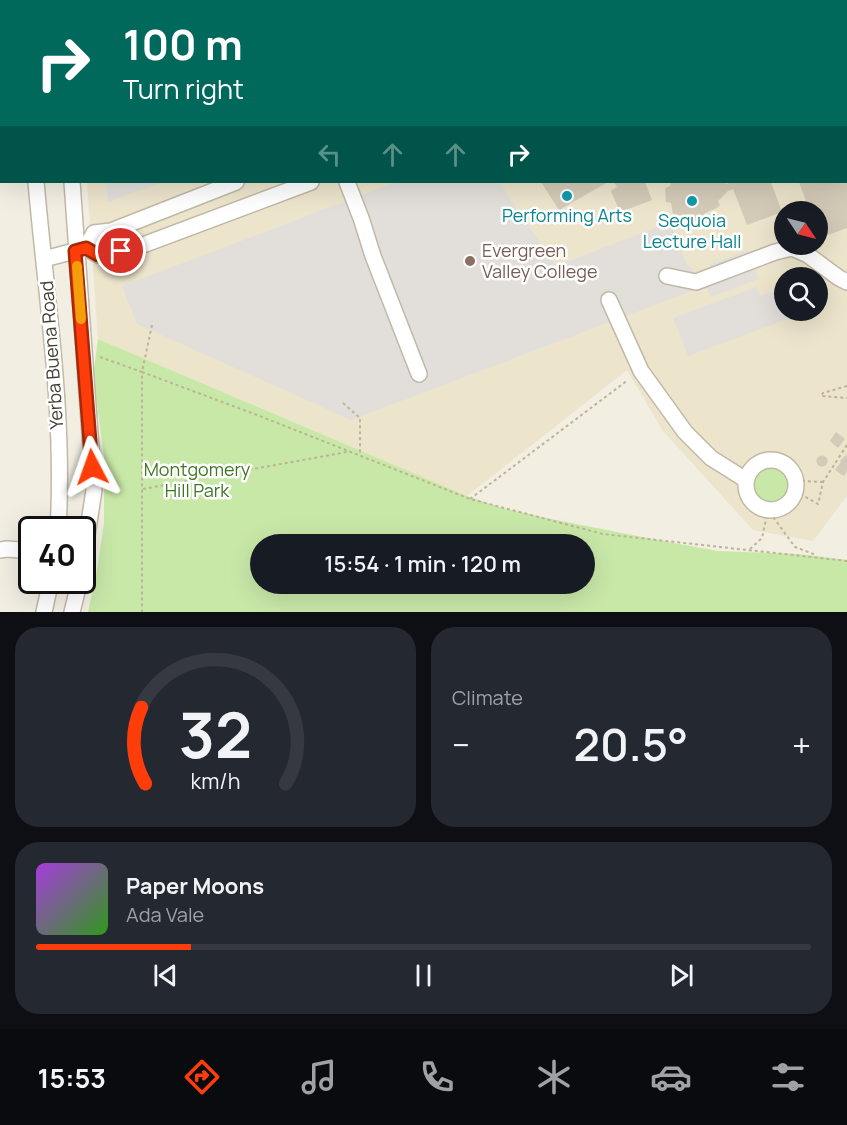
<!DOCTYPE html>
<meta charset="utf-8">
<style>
body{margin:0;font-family:Manrope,sans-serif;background:#242831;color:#f1f3f6;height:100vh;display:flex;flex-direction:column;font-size:22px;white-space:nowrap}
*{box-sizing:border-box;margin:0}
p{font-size:20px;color:#9ea1a6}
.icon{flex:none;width:33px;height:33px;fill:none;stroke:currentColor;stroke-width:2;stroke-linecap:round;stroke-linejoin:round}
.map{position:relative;height:612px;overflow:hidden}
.drawer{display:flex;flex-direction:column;gap:15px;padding:15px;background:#0d0f14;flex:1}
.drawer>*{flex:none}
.top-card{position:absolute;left:0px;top:0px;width:848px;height:183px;box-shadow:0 6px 24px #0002;background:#00695c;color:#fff;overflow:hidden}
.needle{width:39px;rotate:125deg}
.buttons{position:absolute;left:774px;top:201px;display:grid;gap:12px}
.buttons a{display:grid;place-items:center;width:54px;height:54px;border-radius:50%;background:#171b24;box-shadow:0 6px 24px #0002;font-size:30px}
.speed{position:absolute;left:18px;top:516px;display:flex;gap:12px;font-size:30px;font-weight:700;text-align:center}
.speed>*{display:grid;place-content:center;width:78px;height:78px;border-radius:50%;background:#171b24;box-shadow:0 6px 24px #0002;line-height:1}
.speed .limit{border:3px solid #111;border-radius:9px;background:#fff;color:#111}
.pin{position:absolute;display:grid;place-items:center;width:51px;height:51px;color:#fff;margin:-26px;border:3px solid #fff;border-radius:50%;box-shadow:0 2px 6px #0007}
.me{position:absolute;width:66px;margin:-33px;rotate:356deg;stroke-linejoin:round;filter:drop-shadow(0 0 4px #0008)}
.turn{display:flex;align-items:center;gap:21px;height:126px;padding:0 24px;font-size:27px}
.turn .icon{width:78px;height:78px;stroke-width:2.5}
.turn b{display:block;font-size:42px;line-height:51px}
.lanes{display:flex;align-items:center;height:57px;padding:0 24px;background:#0003;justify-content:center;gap:30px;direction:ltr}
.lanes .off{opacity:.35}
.big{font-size:45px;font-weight:600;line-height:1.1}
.drawer .tile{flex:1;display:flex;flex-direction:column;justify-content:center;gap:9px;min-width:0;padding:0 21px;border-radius:24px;background:#242831}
.drawer .dial{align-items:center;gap:0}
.dial svg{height:156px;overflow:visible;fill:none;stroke:#363941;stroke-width:7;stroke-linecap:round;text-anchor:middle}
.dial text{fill:#f1f3f6;stroke:none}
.song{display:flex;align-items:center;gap:18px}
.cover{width:72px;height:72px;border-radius:9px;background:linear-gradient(135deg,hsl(280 70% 55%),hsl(110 70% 35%))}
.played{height:6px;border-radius:3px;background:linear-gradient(90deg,#ff3d0b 20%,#363941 20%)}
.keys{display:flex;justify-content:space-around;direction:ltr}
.heat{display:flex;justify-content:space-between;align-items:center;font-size:33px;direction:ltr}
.drawer .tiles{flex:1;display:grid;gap:15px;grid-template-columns:1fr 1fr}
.tile:last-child{grid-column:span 2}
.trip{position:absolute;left:250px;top:534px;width:345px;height:60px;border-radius:30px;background:#171b24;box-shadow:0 6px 24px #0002;font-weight:600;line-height:60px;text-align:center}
.tabs{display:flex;height:96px;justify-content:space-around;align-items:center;background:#090b0e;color:#9ea1a6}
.tabs .icon{width:42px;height:42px}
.tabs .on{color:#ff3d0b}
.tabs b{font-size:27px;color:#f1f3f6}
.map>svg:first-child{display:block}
.education{fill:#ece4cb;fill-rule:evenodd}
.green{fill:#c8e8a8;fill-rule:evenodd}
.parking{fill:#e2dfdb}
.building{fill:#d3cab7}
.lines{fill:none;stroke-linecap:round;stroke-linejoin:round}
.minor-casing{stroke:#c0b9a7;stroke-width:18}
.path{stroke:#bfb395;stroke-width:2;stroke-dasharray:3 3;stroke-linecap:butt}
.minor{stroke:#fff;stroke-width:15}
.route-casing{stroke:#a62807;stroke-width:15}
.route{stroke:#ff3d0b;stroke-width:10}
.slow{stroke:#f59e0b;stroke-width:10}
.culture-dot{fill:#0f9aa8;stroke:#fff;stroke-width:2}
.education-dot{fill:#8d6e63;stroke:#fff;stroke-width:2}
.labels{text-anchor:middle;stroke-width:5;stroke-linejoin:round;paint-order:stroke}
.culture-label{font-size:18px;fill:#0d838f;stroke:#fff}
.education-label{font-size:18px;fill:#785e54;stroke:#fff;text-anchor:start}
.street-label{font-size:18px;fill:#433d32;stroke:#fff}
.park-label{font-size:18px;fill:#3f7625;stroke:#fff}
</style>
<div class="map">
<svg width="847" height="612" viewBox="0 0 847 612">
<rect width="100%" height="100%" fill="#f2eee2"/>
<path class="education" d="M80,0H847V496L813,541L753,530L663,431L627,370L467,496L98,339L87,182H846V2H80ZM784,212H818V244H784ZM784,278H818V310H784Z"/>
<g class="green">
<path d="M98,339L467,496L502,508L551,519L668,542L718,551L799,554L847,560V612H88L97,570L104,523V456L93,376ZM261,544H585V584H261Z"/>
<circle cx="771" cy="485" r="19"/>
</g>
<g class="parking">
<polygon points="134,0 403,0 404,1 133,2"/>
<polygon points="106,182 163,182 108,202"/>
<polygon points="396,182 499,182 556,266 671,222 686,263 695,272 703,272 711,269 709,265 747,250 759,279 711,297 705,286 351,420 137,324 122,286"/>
<polygon points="756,287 760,296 782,288 784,295 784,310 790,311 793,317 688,356 673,318"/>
</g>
<g class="building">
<polygon points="541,182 608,182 559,210"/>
<polygon points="614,182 645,182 652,200 620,212 611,191 617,187"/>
<polygon points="671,182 725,182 726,184 730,182 771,182 782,212 747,225 733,189 728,191 718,201 720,205 717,208 705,213 700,220 688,221 681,215 673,214 671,203 666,202 665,188 670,186"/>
<polygon points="799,182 847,182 847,228 820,238 818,231 818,212 810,212"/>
<polygon points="836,432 845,439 838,448 830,441"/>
<polygon points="847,454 847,471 844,476 835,470 841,462 840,461"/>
<circle cx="822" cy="461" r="5.5"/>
</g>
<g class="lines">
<g class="minor-casing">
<g id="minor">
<polyline points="279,0 279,2"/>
<polyline points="426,0 427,2"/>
<polyline points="637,0 637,2"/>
<polyline points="30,2 30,0"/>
<polyline points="69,2 69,0"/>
<polyline points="689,2 690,0"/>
<polyline points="846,70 847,71"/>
<path d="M36,182C46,297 65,413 58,530"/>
<polyline points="72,182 94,490 82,568"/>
<polyline points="347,182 361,218 373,256 419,374"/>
<polyline points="86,248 94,233 111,231 236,182"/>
<polyline points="44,259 86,248 98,255 135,248 311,182"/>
<polyline points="667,276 696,282 775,252 792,248 808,255 839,278 847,282"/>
<polyline points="609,300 641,371 685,432 711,458 746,480"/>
<circle cx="771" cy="485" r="25"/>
<polyline points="0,550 7,549 32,551"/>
<polyline points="44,612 51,580"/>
<polyline points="72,612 80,580"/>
</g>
</g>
<g class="path">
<polyline points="613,0 613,2"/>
<polyline points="590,2 591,0"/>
<polyline points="711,2 711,0"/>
<polyline points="846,22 847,22"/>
<polyline points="152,325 142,372 257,415 470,499 603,534 847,561"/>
<polyline points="100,357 142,372 142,612"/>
<polyline points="847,386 823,393 821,396 847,398"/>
<polyline points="343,403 360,418 360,455"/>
<polyline points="796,482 803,481 823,482"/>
<polyline points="143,489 347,452"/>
<polyline points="795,491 818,504 823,482 847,445"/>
<polyline points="470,499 628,380"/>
<polyline points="750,549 762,538 768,510 795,547 816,555"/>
</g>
<use href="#minor" class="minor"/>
</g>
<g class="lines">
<g class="route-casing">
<polyline id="route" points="92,467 75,251 86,248 98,255 121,251"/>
</g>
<use href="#route" class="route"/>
<polyline class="slow" points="77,266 81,319"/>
</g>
<g class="culture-dot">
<circle cx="567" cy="196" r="6"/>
<circle cx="692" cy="201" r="6"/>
</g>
<circle class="education-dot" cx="470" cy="261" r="6"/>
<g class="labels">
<g class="culture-label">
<text x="567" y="222">Performing Arts</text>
<text x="692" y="227">Sequoia<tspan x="692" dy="21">Lecture Hall</tspan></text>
</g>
<g class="education-label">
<text x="482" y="257">Evergreen<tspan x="482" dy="21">Valley College</tspan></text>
</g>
<g class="street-label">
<text transform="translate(52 355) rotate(-94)" y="6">Yerba Buena Road</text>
</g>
<g class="park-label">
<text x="197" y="476">Montgomery<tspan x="197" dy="21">Hill Park</tspan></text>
</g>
</g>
</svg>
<div class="buttons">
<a><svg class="needle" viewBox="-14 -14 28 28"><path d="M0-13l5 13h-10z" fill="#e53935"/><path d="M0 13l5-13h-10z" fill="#9ea1a6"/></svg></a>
<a><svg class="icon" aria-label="search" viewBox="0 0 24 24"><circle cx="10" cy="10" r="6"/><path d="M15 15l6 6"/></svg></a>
</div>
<div class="speed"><div class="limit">40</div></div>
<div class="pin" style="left:121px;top:251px;background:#d93025"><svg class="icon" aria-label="arrive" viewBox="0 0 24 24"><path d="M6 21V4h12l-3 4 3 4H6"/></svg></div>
<svg class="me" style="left:92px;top:467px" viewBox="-20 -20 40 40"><path d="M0-17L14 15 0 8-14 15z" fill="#ff3d0b" stroke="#fff" stroke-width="4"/></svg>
<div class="trip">15:54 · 1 min · 120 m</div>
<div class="top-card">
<div class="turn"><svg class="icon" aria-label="right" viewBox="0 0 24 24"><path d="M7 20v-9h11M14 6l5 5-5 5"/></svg><div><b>100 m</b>Turn right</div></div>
<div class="lanes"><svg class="icon off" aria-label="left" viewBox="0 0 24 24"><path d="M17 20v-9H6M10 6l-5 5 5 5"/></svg><svg class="icon off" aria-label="ahead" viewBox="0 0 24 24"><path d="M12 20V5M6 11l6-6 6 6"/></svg><svg class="icon off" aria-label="ahead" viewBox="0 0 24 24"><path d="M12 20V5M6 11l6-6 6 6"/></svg><svg class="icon" aria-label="right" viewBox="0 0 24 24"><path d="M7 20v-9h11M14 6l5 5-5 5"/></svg></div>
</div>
</div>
<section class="drawer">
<div class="tiles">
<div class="tile dial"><svg viewBox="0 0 100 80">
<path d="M14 69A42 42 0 1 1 86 69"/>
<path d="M14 69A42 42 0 0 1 12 30" stroke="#ff3d0b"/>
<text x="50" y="56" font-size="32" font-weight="700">32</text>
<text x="50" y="72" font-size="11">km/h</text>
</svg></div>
<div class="tile"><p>Climate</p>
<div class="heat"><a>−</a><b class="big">20.5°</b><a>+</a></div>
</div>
<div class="tile">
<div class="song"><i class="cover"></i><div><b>Paper Moons</b><p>Ada Vale</p></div></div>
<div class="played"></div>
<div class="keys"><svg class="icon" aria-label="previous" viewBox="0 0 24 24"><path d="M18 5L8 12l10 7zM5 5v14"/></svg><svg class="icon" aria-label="pause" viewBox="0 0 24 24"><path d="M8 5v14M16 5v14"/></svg><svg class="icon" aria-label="next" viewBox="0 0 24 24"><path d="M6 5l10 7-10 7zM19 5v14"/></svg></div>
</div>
</div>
</section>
<nav class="tabs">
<b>15:53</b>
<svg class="icon on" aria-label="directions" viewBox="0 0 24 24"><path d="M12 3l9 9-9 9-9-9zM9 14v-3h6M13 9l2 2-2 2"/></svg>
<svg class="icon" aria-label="music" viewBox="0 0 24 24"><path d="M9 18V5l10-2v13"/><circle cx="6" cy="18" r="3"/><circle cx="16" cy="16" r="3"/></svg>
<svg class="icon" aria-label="phone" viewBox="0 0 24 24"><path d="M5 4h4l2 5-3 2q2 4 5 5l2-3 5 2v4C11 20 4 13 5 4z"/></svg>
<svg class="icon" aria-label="climate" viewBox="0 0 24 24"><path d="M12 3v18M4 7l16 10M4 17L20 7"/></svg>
<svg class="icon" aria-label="car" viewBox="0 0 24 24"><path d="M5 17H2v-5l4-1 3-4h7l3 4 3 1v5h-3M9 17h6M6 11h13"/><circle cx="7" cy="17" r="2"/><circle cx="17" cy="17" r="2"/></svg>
<svg class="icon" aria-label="filters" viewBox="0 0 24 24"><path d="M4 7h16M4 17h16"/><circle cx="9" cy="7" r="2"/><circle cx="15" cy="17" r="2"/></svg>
</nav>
